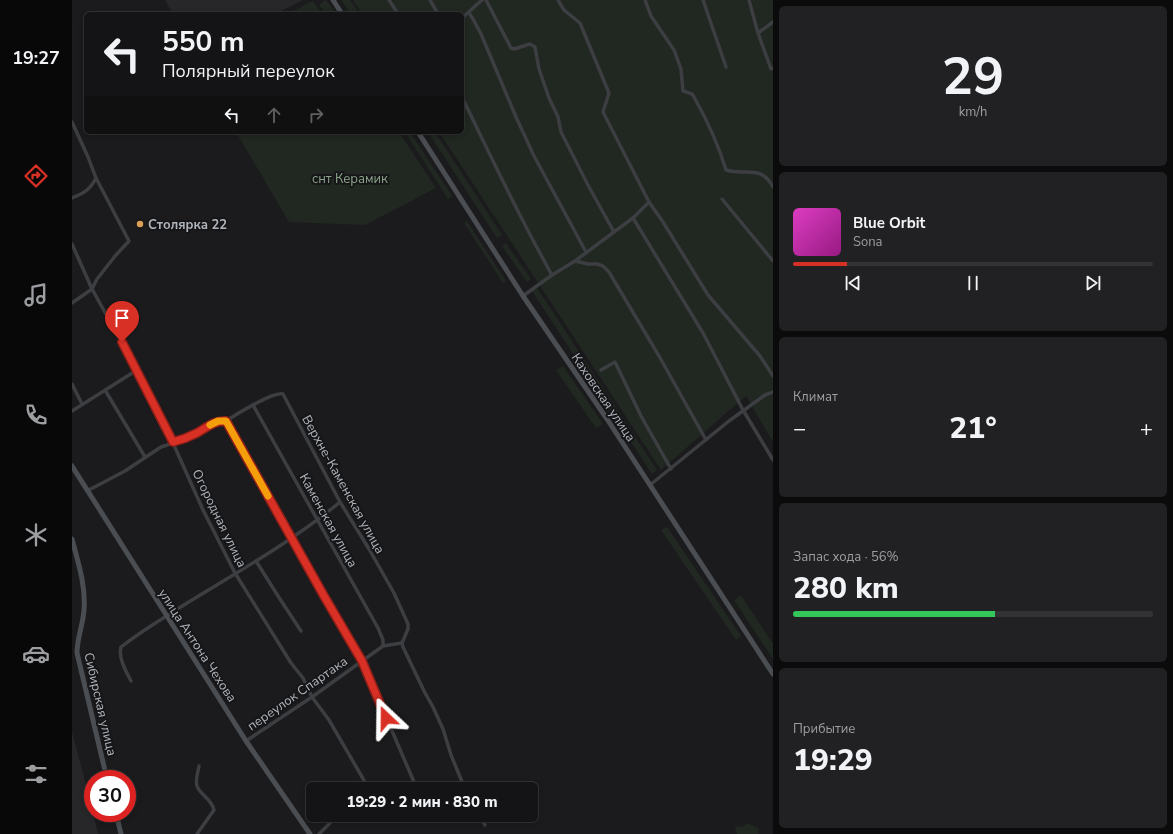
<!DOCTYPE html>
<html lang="ru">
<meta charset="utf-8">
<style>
body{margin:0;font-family:"Nunito Sans",sans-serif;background:#212123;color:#f1f3f6;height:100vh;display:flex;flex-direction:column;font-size:15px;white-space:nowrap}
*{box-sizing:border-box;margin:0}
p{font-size:13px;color:#9d9ea1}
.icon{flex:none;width:22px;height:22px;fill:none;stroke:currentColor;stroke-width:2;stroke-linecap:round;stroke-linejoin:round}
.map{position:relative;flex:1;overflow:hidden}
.details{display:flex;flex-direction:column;gap:6px;padding:6px;background:#0b0b0c;width:400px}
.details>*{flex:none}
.hud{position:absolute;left:12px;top:12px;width:380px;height:122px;border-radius:6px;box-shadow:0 2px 6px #0003,0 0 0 1px #333335;background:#141416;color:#f1f3f6;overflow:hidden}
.speed{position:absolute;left:12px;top:770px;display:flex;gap:8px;font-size:20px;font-weight:700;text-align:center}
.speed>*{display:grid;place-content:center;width:52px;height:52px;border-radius:50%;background:#141416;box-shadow:0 2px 6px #0003,0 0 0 1px #333335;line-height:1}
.speed .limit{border:6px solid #d22;background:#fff;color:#111}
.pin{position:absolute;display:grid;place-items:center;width:34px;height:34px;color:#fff;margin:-41px -17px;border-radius:50% 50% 50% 0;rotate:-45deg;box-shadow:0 0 4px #0007}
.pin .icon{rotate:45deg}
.me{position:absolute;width:44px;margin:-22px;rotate:337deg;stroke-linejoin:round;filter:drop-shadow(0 0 3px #0008)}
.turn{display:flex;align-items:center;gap:14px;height:84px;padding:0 12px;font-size:18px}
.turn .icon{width:52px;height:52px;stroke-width:2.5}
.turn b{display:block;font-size:28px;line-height:34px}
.lanes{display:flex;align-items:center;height:38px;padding:0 12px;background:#0003;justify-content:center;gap:20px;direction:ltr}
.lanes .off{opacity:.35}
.big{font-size:30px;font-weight:800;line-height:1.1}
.details .widget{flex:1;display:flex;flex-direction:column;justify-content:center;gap:6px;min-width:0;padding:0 14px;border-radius:6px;background:#212123}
.details .dial{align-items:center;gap:0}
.dial b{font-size:52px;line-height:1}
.song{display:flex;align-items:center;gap:12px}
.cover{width:48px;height:48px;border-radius:6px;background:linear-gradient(135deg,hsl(310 70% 55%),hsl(310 70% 35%))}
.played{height:4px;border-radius:2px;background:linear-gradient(90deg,#d93025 15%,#333335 15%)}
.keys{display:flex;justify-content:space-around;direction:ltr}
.heat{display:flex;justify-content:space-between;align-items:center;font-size:22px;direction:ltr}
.charge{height:6px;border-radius:3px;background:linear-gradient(90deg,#34c759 56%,#333335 0)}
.trip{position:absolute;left:234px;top:782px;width:232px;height:40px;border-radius:6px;background:#141416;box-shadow:0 2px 6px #0003,0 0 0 1px #333335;font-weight:800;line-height:40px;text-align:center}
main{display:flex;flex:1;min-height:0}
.tabs{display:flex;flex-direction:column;width:72px;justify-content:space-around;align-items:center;background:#080809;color:#9d9ea1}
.tabs .icon{width:28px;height:28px}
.tabs .selected{color:#d93025}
.tabs b{font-size:18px;color:#f1f3f6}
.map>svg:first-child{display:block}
.built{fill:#272729}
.green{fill:#212721}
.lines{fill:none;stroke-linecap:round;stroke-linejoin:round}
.street{stroke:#3c3e41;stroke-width:3.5}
.secondary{stroke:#4a4d51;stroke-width:5}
.route-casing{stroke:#8d1f18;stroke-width:10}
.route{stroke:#d93025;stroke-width:7}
.slow{stroke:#f59e0b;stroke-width:7}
.poi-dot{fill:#dd9f53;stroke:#161618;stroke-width:1.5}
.labels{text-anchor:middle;stroke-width:4;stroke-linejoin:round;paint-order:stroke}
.park-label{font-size:13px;fill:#8aa389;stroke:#161618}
.poi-label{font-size:13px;font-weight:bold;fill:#afb4ba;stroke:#161618;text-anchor:start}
.street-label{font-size:13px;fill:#afb4ba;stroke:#161618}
</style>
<main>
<nav class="tabs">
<b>19:27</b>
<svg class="icon selected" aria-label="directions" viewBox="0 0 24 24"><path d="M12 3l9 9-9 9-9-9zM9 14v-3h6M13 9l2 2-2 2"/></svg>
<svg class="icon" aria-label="music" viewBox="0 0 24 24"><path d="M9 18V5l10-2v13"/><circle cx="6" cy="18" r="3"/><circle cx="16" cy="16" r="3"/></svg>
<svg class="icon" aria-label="phone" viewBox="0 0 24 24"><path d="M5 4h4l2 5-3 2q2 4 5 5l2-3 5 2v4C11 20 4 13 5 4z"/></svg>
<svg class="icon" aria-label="climate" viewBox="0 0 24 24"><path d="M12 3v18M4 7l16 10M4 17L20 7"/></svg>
<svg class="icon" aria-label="car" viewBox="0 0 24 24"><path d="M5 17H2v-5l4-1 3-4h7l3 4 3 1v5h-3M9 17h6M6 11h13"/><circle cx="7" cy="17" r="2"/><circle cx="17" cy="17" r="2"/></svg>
<svg class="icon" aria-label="filters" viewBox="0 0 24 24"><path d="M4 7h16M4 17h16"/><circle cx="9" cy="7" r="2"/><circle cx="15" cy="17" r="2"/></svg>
</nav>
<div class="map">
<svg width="701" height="834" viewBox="0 0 701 834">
<rect width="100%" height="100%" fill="#1b1b1d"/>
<g class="built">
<polygon points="93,0 231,0 203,14 101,14"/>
<polygon points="0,732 20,807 26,834 0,834"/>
</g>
<g class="green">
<polygon points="253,0 254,0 265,14 254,14 247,5"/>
<polygon points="269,0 278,0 288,14 279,14"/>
<polygon points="281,0 701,0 701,442 674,396 589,470 367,132 390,132 390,14 290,14"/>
<polygon points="241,1 250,14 215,14"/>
<polygon points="164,132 327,132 364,188 293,225 217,222"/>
<polygon points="333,132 338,132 380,196 376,199"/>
<polygon points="356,132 363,132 430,235 425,238"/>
<polygon points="395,221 434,281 431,283 392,223"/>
<polygon points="434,243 459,279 455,282 430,246"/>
<polygon points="465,288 585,470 580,474 460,291"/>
<polygon points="491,366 531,424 524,428 484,370"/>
<polygon points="595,527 669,636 664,640 589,530"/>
<polygon points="669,595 701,644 701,659 662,600"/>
<polygon points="674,824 678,824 686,828 687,830 686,832 687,834 665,834 663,829 665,826 671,827"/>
</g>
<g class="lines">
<g class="street">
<polyline points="317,0 326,14"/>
<polyline points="358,0 366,14"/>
<polyline points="414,0 439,48 442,49 458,44 463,47 467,69 477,98 486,117 489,132 517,187 542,232"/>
<polyline points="486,0 492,10 508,23 537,93 531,112 577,202 591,222 636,295 688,356 701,376"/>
<path d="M573,0L579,16L602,50L609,69L611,91L620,94L622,97C636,122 646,143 654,170C674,176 689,164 701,187"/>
<polyline points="631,0 654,67"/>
<polyline points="677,0 686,33 699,69 701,68"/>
<polyline points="397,13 401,19 409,34 444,117 462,156 514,252"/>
<polyline points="390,18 410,0"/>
<polyline points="686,33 701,22"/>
<path d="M390,97C419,157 447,217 480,275"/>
<polyline points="0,122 16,157 24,178 57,241 44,255 25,279 20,289 0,303"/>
<path d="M0,198C12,193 18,190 24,178"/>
<polyline points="650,199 701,261"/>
<polyline points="561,218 631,333 671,410 701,460"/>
<polyline points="0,244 20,289 65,370 101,443 131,510 163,573 219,663 231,678 240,697 257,720 297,789"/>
<polyline points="503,261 516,264 525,264 531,266 537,272 587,356 634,440"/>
<polyline points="451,296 480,275 503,261 542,232 561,218 577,202"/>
<polyline points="529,370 543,362 569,416 599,469"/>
<polyline points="0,384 10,404"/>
<polyline points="33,390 73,457"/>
<polyline points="181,405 306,628 311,640 311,646"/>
<polyline points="0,411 65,370"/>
<polyline points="154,421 252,596 290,661 345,789"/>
<path d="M154,421C163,415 202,391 211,394L268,502L297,549L322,593L336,624V629L330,643"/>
<polyline points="578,485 657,421 693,395 701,392"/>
<polyline points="15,491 53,471 89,447 113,439 142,423 149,421 154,421"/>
<polyline points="184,561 206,596 229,631"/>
<polyline points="330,643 331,647 352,691 361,707 371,729 379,755 393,789"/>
<path d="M59,681C54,671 46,658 49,647C69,631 93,617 115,603C167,571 221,541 268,502"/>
<polyline points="174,741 240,697 311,646 330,643"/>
<polyline points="407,815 413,825"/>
<path d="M125,834L142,810C140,799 128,795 125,786C123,780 126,772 127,766"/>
<polyline points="247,834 260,821 268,815"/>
</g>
<g class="secondary">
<polyline points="261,0 270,14"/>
<polyline points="346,132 451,296 535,419 701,674"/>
<polyline points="0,466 174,741 238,834"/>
<path d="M0,539C6,562 14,586 12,610C11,625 5,638 5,653L35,779"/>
<polyline points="44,813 49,834"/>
</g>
</g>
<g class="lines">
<g class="route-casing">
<path id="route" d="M50,342L101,442C109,440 117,437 125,433C134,428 143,420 154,421L252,596L290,661L314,718"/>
</g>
<use href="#route" class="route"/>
<polyline class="slow" points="138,425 146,421 154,421 196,496"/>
</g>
<circle class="poi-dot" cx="68" cy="224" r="4"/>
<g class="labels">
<g class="park-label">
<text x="278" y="183">снт Керамик</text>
</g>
<g class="poi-label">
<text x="76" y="229">Столярка 22</text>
</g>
<g class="street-label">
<text transform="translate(532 397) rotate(56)" y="5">Каховская улица</text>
<text transform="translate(272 484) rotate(61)" y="5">Верхне-Каменская улица</text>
<text transform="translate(148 518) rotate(64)" y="5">Огородная улица</text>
<text transform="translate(257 520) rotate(61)" y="5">Каменская улица</text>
<text transform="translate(126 645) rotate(57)" y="5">улица Антона Чехова</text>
<text transform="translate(225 693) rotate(-35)" y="5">переулок Спартака</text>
<text transform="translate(29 704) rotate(77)" y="5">Сибирская улица</text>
</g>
</g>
</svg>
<div class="speed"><div class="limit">30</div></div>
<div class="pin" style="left:50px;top:342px;background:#d93025"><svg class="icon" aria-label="arrive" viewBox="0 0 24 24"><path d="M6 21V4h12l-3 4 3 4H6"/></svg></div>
<svg class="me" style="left:314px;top:718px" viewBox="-20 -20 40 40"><path d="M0-17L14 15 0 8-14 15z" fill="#d93025" stroke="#fff" stroke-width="4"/></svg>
<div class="trip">19:29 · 2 мин · 830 m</div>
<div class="hud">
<div class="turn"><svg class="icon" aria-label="left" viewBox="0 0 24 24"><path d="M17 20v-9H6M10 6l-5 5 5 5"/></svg><div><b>550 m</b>Полярный переулок</div></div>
<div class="lanes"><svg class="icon" aria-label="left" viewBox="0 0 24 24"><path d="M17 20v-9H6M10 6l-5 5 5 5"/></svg><svg class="icon off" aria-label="ahead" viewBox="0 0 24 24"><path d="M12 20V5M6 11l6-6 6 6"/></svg><svg class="icon off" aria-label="right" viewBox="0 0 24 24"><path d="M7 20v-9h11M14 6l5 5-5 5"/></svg></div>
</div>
</div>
<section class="details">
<div class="widget dial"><b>29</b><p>km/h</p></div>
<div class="widget">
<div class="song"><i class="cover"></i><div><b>Blue Orbit</b><p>Sona</p></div></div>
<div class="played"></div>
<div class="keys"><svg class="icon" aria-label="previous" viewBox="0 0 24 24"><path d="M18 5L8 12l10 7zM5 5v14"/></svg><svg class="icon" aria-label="pause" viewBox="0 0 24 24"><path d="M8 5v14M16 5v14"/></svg><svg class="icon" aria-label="next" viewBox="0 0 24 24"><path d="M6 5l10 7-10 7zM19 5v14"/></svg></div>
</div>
<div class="widget"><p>Климат</p>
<div class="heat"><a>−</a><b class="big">21°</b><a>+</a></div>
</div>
<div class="widget"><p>Запас хода · 56%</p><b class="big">280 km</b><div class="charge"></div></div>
<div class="widget"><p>Прибытие</p><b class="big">19:29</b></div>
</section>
</main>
